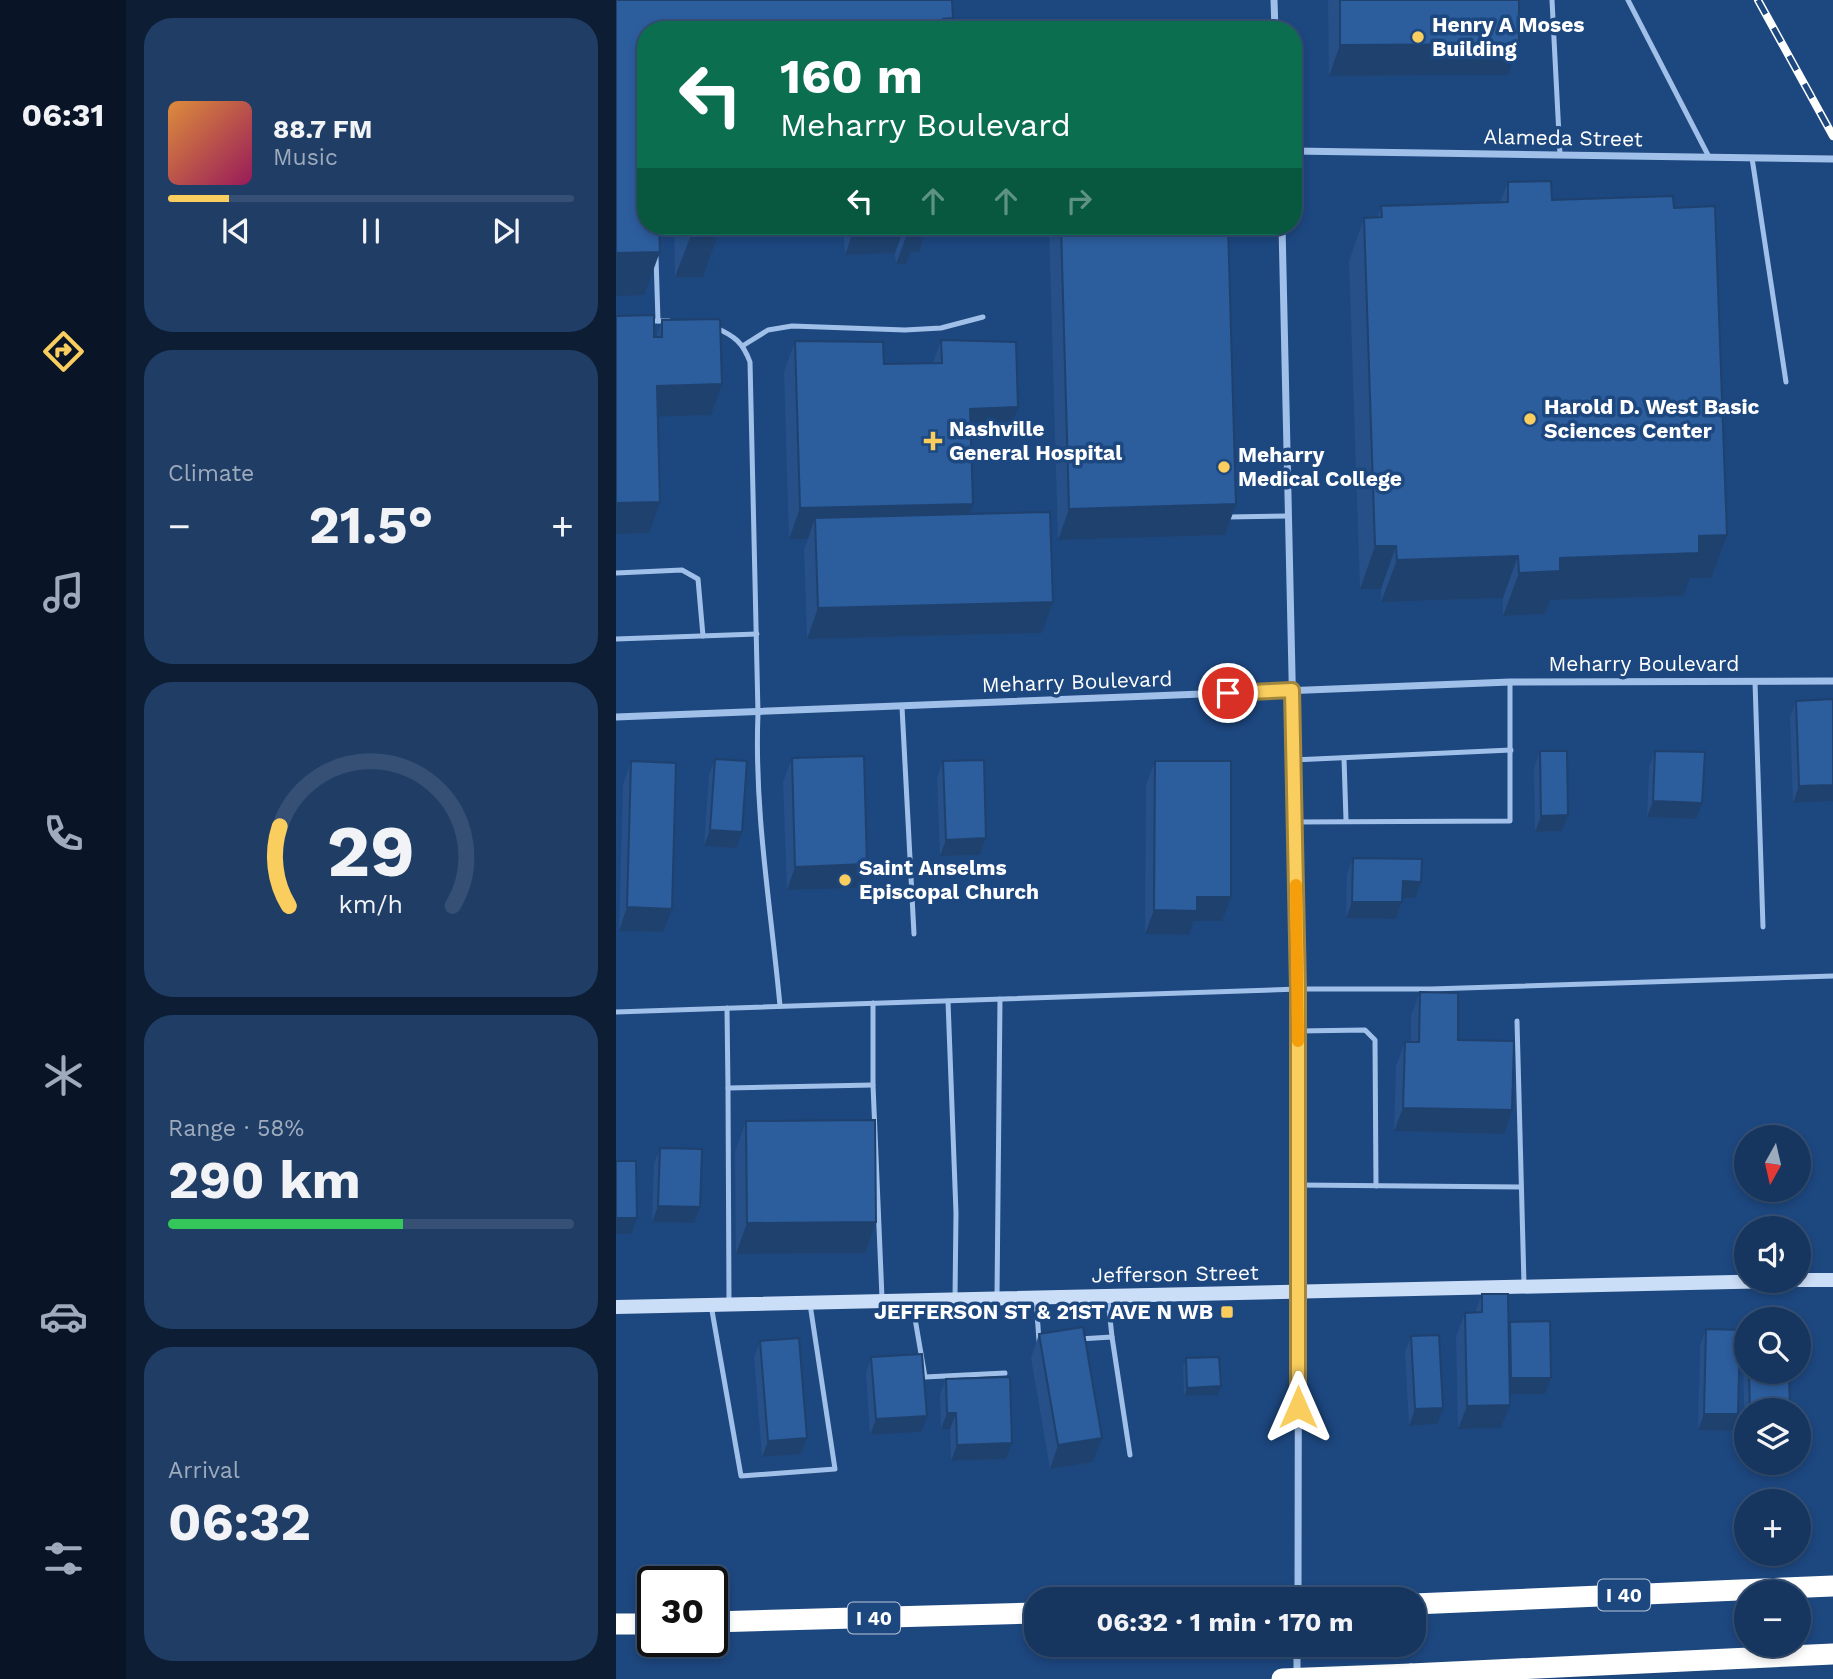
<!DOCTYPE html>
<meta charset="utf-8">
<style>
body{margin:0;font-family:"Work Sans",sans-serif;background:#1f3d65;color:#f1f3f6;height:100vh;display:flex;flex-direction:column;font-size:26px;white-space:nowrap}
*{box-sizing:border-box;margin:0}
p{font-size:23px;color:#9eabbd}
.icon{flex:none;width:38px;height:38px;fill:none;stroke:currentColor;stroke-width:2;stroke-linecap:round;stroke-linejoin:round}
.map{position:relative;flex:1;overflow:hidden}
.details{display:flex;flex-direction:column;gap:18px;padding:18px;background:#0c1d34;width:490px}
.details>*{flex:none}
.hud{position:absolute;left:21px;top:21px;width:665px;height:214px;border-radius:28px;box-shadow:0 4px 10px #0003,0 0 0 2px #355074;background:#0b6e4f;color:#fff;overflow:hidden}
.needle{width:46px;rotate:188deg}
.buttons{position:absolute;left:1118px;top:1125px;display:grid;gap:14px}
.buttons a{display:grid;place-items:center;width:77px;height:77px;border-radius:50%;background:#16355f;box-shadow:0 4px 10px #0003,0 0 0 2px #355074;font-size:35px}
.speed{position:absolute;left:21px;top:1566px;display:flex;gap:14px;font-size:35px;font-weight:700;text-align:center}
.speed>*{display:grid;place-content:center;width:91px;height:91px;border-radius:50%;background:#16355f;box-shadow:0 4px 10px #0003,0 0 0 2px #355074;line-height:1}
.speed .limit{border:4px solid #111;border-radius:10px;background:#fff;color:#111}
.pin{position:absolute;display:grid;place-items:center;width:60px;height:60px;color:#fff;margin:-30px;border:4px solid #fff;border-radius:50%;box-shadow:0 2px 7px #0007}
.me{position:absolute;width:77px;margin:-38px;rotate:0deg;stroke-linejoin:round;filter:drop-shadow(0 0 5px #0008)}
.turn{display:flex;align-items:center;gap:24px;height:147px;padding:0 28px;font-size:32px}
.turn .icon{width:91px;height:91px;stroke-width:2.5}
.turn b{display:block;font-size:49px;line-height:60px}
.lanes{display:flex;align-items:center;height:66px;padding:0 28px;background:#0003;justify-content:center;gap:35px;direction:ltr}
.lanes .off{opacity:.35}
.big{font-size:52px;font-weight:700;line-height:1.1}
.details .widget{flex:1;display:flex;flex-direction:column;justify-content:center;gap:10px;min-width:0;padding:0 24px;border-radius:28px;background:#1f3d65}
.details .dial{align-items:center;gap:0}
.dial svg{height:182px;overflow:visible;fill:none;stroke:#355074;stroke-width:7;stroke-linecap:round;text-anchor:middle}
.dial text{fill:#f1f3f6;stroke:none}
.song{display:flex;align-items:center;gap:21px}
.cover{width:84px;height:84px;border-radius:10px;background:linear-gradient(135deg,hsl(30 70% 55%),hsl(330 70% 35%))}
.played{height:7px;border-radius:4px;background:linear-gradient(90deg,#f9ce5e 15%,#355074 15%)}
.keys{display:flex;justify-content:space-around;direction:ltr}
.heat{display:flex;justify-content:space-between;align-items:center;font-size:38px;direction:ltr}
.charge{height:10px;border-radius:5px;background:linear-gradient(90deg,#34c759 58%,#355074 0)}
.trip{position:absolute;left:408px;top:1587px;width:402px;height:70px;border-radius:28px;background:#16355f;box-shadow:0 4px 10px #0003,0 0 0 2px #355074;font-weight:700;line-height:70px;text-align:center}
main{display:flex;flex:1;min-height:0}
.menu{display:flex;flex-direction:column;width:126px;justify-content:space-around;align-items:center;background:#091526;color:#9eabbd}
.menu .icon{width:49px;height:49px}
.menu .selected{color:#f9ce5e}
.menu b{font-size:32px;color:#f1f3f6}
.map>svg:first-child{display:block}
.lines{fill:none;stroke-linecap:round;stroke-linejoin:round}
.service{stroke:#a0c0e9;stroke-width:5}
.minor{stroke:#a0c0e9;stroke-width:7}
.secondary{stroke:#cbdef7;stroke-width:14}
.motorway{stroke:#fff;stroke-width:21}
.rail-casing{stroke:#fff;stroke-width:8}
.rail{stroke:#1d477f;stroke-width:5;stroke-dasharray:16;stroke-linecap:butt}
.motorway-bridge{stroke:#fff;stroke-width:21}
.wall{fill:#265087}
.shaded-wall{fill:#1f416e}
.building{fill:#2c5d9d;stroke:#1f416e;stroke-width:2}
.route-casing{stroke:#a2863d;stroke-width:18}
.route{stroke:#f9ce5e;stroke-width:12}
.slow{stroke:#f59e0b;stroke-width:12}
.poi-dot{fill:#f9ce5e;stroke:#1d477f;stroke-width:2.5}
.labels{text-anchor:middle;stroke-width:7;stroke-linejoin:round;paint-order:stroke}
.shield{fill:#1d477f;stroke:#bbc8d9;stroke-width:2}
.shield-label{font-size:19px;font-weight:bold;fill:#fff}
.poi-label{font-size:21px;font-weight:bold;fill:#fff;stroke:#1d477f;text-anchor:start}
.street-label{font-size:21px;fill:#fff;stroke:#1d477f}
</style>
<main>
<nav class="menu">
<b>06:31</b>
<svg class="icon selected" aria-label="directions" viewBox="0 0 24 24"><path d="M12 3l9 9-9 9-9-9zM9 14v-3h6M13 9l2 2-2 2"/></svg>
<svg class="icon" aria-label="music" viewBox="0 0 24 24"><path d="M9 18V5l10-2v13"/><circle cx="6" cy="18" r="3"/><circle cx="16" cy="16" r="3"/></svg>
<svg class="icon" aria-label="phone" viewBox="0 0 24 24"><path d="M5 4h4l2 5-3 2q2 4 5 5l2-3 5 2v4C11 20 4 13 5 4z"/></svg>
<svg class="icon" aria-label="climate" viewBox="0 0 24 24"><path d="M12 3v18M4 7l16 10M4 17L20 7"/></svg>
<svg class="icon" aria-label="car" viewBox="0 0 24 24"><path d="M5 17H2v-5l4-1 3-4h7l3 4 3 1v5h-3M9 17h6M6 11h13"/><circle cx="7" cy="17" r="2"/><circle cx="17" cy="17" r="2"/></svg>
<svg class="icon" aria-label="filters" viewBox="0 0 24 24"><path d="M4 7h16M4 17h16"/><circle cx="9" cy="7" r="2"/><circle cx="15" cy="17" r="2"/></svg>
</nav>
<section class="details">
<div class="widget">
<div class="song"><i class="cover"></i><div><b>88.7 FM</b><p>Music</p></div></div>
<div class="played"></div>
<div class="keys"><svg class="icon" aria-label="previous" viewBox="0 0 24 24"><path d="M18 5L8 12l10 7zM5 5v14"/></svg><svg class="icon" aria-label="pause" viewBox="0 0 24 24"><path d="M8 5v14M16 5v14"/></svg><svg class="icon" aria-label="next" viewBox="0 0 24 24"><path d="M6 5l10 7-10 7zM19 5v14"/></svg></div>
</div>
<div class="widget"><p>Climate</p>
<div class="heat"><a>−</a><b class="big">21.5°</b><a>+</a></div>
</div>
<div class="widget dial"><svg viewBox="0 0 100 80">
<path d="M14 69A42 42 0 1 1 86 69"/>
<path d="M14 69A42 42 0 0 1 10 34" stroke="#f9ce5e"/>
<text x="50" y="56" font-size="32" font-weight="700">29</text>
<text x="50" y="72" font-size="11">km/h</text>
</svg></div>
<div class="widget"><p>Range · 58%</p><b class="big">290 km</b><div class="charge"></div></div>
<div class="widget"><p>Arrival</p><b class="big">06:32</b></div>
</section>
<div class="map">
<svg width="1217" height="1679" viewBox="0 0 1217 1679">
<rect width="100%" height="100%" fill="#1d477f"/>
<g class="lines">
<g class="service">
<polyline points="936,0 944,155"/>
<polyline points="1012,0 1093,157"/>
<polyline points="1136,158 1170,382"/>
<polyline points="40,257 42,321"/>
<polyline points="31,321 53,321"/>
<path d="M100,328C119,336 127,343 134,362L142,713C138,812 155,908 164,1006"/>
<polyline points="128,345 152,330 176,326 289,330 325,328 367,317"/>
<polyline points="612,517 672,516"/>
<polyline points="0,573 66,570 82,579 87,636"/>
<polyline points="0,639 141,634"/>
<polyline points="1139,682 1147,927"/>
<polyline points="286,707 298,934"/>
<polyline points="728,758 730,820"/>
<polyline points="677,760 895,750"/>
<polyline points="679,822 894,821 894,682"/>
<polyline points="332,1001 340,1213 339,1298"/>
<polyline points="257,1003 257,1085 266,1298"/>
<polyline points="111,1008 112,1088 257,1085"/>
<polyline points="0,1012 683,989 815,989 1217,976"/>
<polyline points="901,1021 908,1284"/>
<polyline points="682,1031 749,1030 759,1040 760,1186"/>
<polyline points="112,1088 113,1302"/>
<polyline points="683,1185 905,1187"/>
<polyline points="381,1296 384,999"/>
<polyline points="420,1298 423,1341 425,1341"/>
<polyline points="492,1299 496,1337"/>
<polyline points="296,1301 309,1377 389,1373"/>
<polyline points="95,1305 125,1476 219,1469 194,1304"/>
<polyline points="463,1339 496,1337 514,1455"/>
</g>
<g class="minor">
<polyline points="658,0 659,30"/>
<polyline points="677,151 1217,159"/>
<polyline points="666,226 683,989 682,1600"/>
<polyline points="0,717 894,682 1217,681"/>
<polyline points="681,1676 681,1645"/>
</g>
<g class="secondary">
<polyline points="1183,1280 1217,1280"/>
<polyline points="0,1307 1161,1281"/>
</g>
<g class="motorway">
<polyline points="798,1604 1217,1586"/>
<polyline points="96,1622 420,1613"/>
<polyline points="0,1624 37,1624"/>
<polyline points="795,1674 1217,1654"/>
</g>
<g class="rail-casing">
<polyline id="rail" points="1142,0 1217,136"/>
</g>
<use href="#rail" class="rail"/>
<polyline class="motorway-bridge" points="666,1679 795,1674"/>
</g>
<g class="wall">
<polygon points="712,0 903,0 892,75 713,76"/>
<polygon points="892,182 936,200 1058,208 1095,578 1074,578 1068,596 934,600 929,614 887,616 887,598 765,602 765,589 744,589 733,261 748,218 761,217 765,206 884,202"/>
<polygon points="58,226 102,226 87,277 59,277"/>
<polygon points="227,226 312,226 303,252 294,252 290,264 280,264 279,253 229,255"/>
<polygon points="433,226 612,226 620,504 609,535 442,540"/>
<polygon points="0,316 38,337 40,337 46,320 106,384 95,415 42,416 33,533 0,534"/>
<polygon points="325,340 391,438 355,439 357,504 353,514 437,602 426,633 191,639 188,549 192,539 173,539 168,372 179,341 268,364 317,363"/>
<polygon points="1217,699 1217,801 1177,803 1174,717 1180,701"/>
<polygon points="924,751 952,815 946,831 919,832 918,768"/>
<polygon points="1039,751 1080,819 1031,817 1033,767"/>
<polygon points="176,758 242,888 171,890 167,782"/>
<polygon points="99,759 120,848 88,846 93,775"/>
<polygon points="15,761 47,932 3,931 7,785"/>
<polygon points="327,761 370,838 364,855 324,856 321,778"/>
<polygon points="539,761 606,921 578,921 573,935 529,934 530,785"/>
<polygon points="737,858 799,898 786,898 786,902 780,919 730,918 731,874"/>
<polygon points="804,992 842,1040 888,1134 778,1131 780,1066 789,1042 795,1042 795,1016"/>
<polygon points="130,1121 260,1222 249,1253 120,1254 119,1152"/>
<polygon points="44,1148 78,1223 36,1222 38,1164"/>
<polygon points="866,1294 893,1326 894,1322 935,1378 929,1394 894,1394 894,1405 885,1428 842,1429 840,1336 849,1313 859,1312"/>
<polygon points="1090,1329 1116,1431 1082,1430 1084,1346"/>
<polygon points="423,1334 486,1438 477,1462 434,1469 415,1358"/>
<polygon points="795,1336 821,1424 793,1426 789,1352"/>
<polygon points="144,1341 191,1438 185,1454 146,1457 138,1358"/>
<polygon points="255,1357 305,1432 254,1435 250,1373"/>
<polygon points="1130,1357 1130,1372 1173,1372 1174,1410 1130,1410 1130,1433 1129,1433 1127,1367"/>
<polygon points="570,1358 602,1395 568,1396 567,1367"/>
<polygon points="330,1379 390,1459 335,1461 334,1429 325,1429 324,1395"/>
</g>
<g class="shaded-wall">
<polygon points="337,18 333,30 323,30 327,19"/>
<polygon points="903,44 892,75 713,76 724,45"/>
<polygon points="239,226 289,226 279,253 229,255"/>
<polygon points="294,226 312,226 303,252 294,252 290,264 280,264"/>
<polygon points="102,234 87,277 59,277 75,235"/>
<polygon points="44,252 28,295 0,296 0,253"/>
<polygon points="106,384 95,415 30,417 41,386"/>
<polygon points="402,407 391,438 343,440 354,409"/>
<polygon points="44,502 33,533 0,534 0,503"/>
<polygon points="357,504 346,535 199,518 192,539 173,539 184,508"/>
<polygon points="620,504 609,535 442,540 453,509"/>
<polygon points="1111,535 1095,578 1074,578 1068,596 934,600 929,614 887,616 903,573 944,558 1083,536"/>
<polygon points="759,546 780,546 765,589 744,589"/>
<polygon points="902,556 887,598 765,602 781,560"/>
<polygon points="437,602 426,633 191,639 202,608"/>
<polygon points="1217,785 1217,801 1177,803 1183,786"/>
<polygon points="1037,801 1086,803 1080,819 1031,817"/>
<polygon points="952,815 946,831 919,832 925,816"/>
<polygon points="94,830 126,832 120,848 88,846"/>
<polygon points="370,838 364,855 324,856 330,840"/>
<polygon points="251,864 242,888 171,890 179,867"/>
<polygon points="787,881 805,882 799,898 781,898"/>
<polygon points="581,897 615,897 606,921 578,921 573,935 529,934 538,910"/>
<polygon points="736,902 786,902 780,919 730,918"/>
<polygon points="11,907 56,909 47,932 3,931"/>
<polygon points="787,1108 896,1110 888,1134 778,1131"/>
<polygon points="42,1206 84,1207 78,1223 36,1222"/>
<polygon points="0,1218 21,1218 15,1234 0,1234"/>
<polygon points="260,1222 249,1253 120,1254 131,1223"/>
<polygon points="895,1378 935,1378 929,1394 889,1394"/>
<polygon points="605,1386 602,1395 568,1396 571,1388"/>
<polygon points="894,1405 885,1428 842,1429 851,1406"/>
<polygon points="827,1408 821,1424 793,1426 799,1409"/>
<polygon points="331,1413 340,1413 334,1429 325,1429"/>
<polygon points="1088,1414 1122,1414 1116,1431 1082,1430"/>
<polygon points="311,1416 305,1432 254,1435 260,1419"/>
<polygon points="191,1438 185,1454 146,1457 152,1441"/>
<polygon points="486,1438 477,1462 434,1469 442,1445"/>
<polygon points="396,1443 390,1459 335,1461 341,1445"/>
</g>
<g class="building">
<polygon points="0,0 336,0 337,18 327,19 328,30 30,30 30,226 43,226 44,252 0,253"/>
<polygon points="724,0 903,0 903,44 724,45"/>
<polygon points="935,181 936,200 1057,196 1058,208 1099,206 1111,535 1083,536 1083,553 944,558 944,571 903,573 902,556 781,560 780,546 759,546 748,218 766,217 765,206 892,202 892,182"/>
<polygon points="75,226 102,226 102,234 75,235"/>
<polygon points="445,226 612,226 620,504 453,509"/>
<polygon points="38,315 38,337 46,337 46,320 104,319 106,384 41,386 44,502 0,503 0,316"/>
<polygon points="325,340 400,342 402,407 354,409 357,504 184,508 179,341 267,342 268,364 326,363"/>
<polygon points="434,512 437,602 202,608 199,518"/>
<polygon points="1217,699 1217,785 1183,786 1180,701"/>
<polygon points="924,751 951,751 952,815 925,816"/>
<polygon points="1039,751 1089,752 1086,803 1037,801"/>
<polygon points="248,756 251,864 179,867 176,758"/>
<polygon points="99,759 131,761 126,832 94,830"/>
<polygon points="368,760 370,838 330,840 327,761"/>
<polygon points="15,761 60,763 56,909 11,907"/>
<polygon points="539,761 615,761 615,897 581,897 581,911 538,910"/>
<polygon points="737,858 806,859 805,882 787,881 786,902 736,902"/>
<polygon points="804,992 842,993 842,1040 898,1041 896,1110 787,1108 789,1042 803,1042"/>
<polygon points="259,1120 260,1222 131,1223 130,1121"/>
<polygon points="44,1148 86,1149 84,1207 42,1206"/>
<polygon points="0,1161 20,1161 21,1218 0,1218"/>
<polygon points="866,1294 892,1294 894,1405 851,1406 849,1313 866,1312"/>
<polygon points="934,1321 935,1378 895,1378 894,1322"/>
<polygon points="467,1327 486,1438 442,1445 423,1334"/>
<polygon points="1090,1329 1124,1330 1122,1414 1088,1414"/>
<polygon points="823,1335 827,1408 799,1409 795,1336"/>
<polygon points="183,1338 191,1438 152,1441 144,1341"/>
<polygon points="306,1354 311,1416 260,1419 255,1357"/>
<polygon points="603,1357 605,1386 571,1388 570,1358"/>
<polygon points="1133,1372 1173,1372 1174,1410 1134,1410"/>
<polygon points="394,1377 396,1443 341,1445 340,1413 331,1413 330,1379"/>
</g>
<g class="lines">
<g class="route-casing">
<polyline id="route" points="612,693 676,690 682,989 682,1407"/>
</g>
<use href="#route" class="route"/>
<polyline class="slow" points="680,885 682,1041"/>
</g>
<g class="poi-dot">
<circle cx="802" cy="37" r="7"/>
<circle cx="914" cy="419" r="7"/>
<path d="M313.5 430.5h7v7h7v7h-7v7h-7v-7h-7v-7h7z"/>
<circle cx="608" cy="467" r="7"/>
<circle cx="229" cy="880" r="7"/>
<rect x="604" y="1305" width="14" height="14" rx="3.5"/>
</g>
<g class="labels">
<g class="shield">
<rect x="982" y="1579.5" width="52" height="31" rx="5"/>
<rect x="232" y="1602.5" width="52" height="31" rx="5"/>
</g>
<g class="shield-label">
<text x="1008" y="1602">I 40</text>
<text x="258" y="1625">I 40</text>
</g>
<g class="poi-label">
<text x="816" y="32">Henry A Moses<tspan x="816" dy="24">Building</tspan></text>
<text x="928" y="414">Harold D. West Basic<tspan x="928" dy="24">Sciences Center</tspan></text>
<text x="333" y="436">Nashville<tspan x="333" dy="24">General Hospital</tspan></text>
<text x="622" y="462">Meharry<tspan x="622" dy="24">Medical College</tspan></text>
<text x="243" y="875">Saint Anselms<tspan x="243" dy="24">Episcopal Church</tspan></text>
<text x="597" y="1319" text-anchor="end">JEFFERSON ST &amp; 21ST AVE N WB</text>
</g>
<g class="street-label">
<text transform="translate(947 138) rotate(1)" y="7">Alameda Street</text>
<text x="1028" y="671">Meharry Boulevard</text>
<text transform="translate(461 682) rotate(-2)" y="7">Meharry Boulevard</text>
<text transform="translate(559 1274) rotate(-1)" y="7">Jefferson Street</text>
</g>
</g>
</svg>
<div class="buttons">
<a><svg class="needle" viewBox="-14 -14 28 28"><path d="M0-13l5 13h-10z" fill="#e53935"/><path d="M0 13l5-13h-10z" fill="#9eabbd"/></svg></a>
<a><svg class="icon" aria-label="sound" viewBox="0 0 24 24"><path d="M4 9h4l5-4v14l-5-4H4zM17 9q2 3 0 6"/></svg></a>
<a><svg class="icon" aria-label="search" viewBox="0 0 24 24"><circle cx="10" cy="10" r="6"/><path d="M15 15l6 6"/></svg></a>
<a><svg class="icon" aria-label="layers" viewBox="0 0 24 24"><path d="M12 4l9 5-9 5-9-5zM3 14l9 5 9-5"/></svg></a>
<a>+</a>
<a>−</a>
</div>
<div class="speed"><div class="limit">30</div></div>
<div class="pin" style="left:612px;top:693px;background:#d93025"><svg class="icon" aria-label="arrive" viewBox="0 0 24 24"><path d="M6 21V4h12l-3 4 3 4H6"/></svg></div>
<svg class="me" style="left:682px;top:1407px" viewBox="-20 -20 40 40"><path d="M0-17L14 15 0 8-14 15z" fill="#f9ce5e" stroke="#fff" stroke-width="4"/></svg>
<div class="trip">06:32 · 1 min · 170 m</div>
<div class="hud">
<div class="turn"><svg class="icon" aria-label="left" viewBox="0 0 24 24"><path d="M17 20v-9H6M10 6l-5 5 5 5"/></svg><div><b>160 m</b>Meharry Boulevard</div></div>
<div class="lanes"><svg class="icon" aria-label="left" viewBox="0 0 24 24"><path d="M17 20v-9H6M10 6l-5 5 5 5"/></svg><svg class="icon off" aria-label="ahead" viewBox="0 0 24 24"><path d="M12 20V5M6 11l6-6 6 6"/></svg><svg class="icon off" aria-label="ahead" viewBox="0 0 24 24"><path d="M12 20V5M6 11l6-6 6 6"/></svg><svg class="icon off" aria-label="right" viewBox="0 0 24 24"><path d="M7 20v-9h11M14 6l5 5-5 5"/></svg></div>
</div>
</div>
</main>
